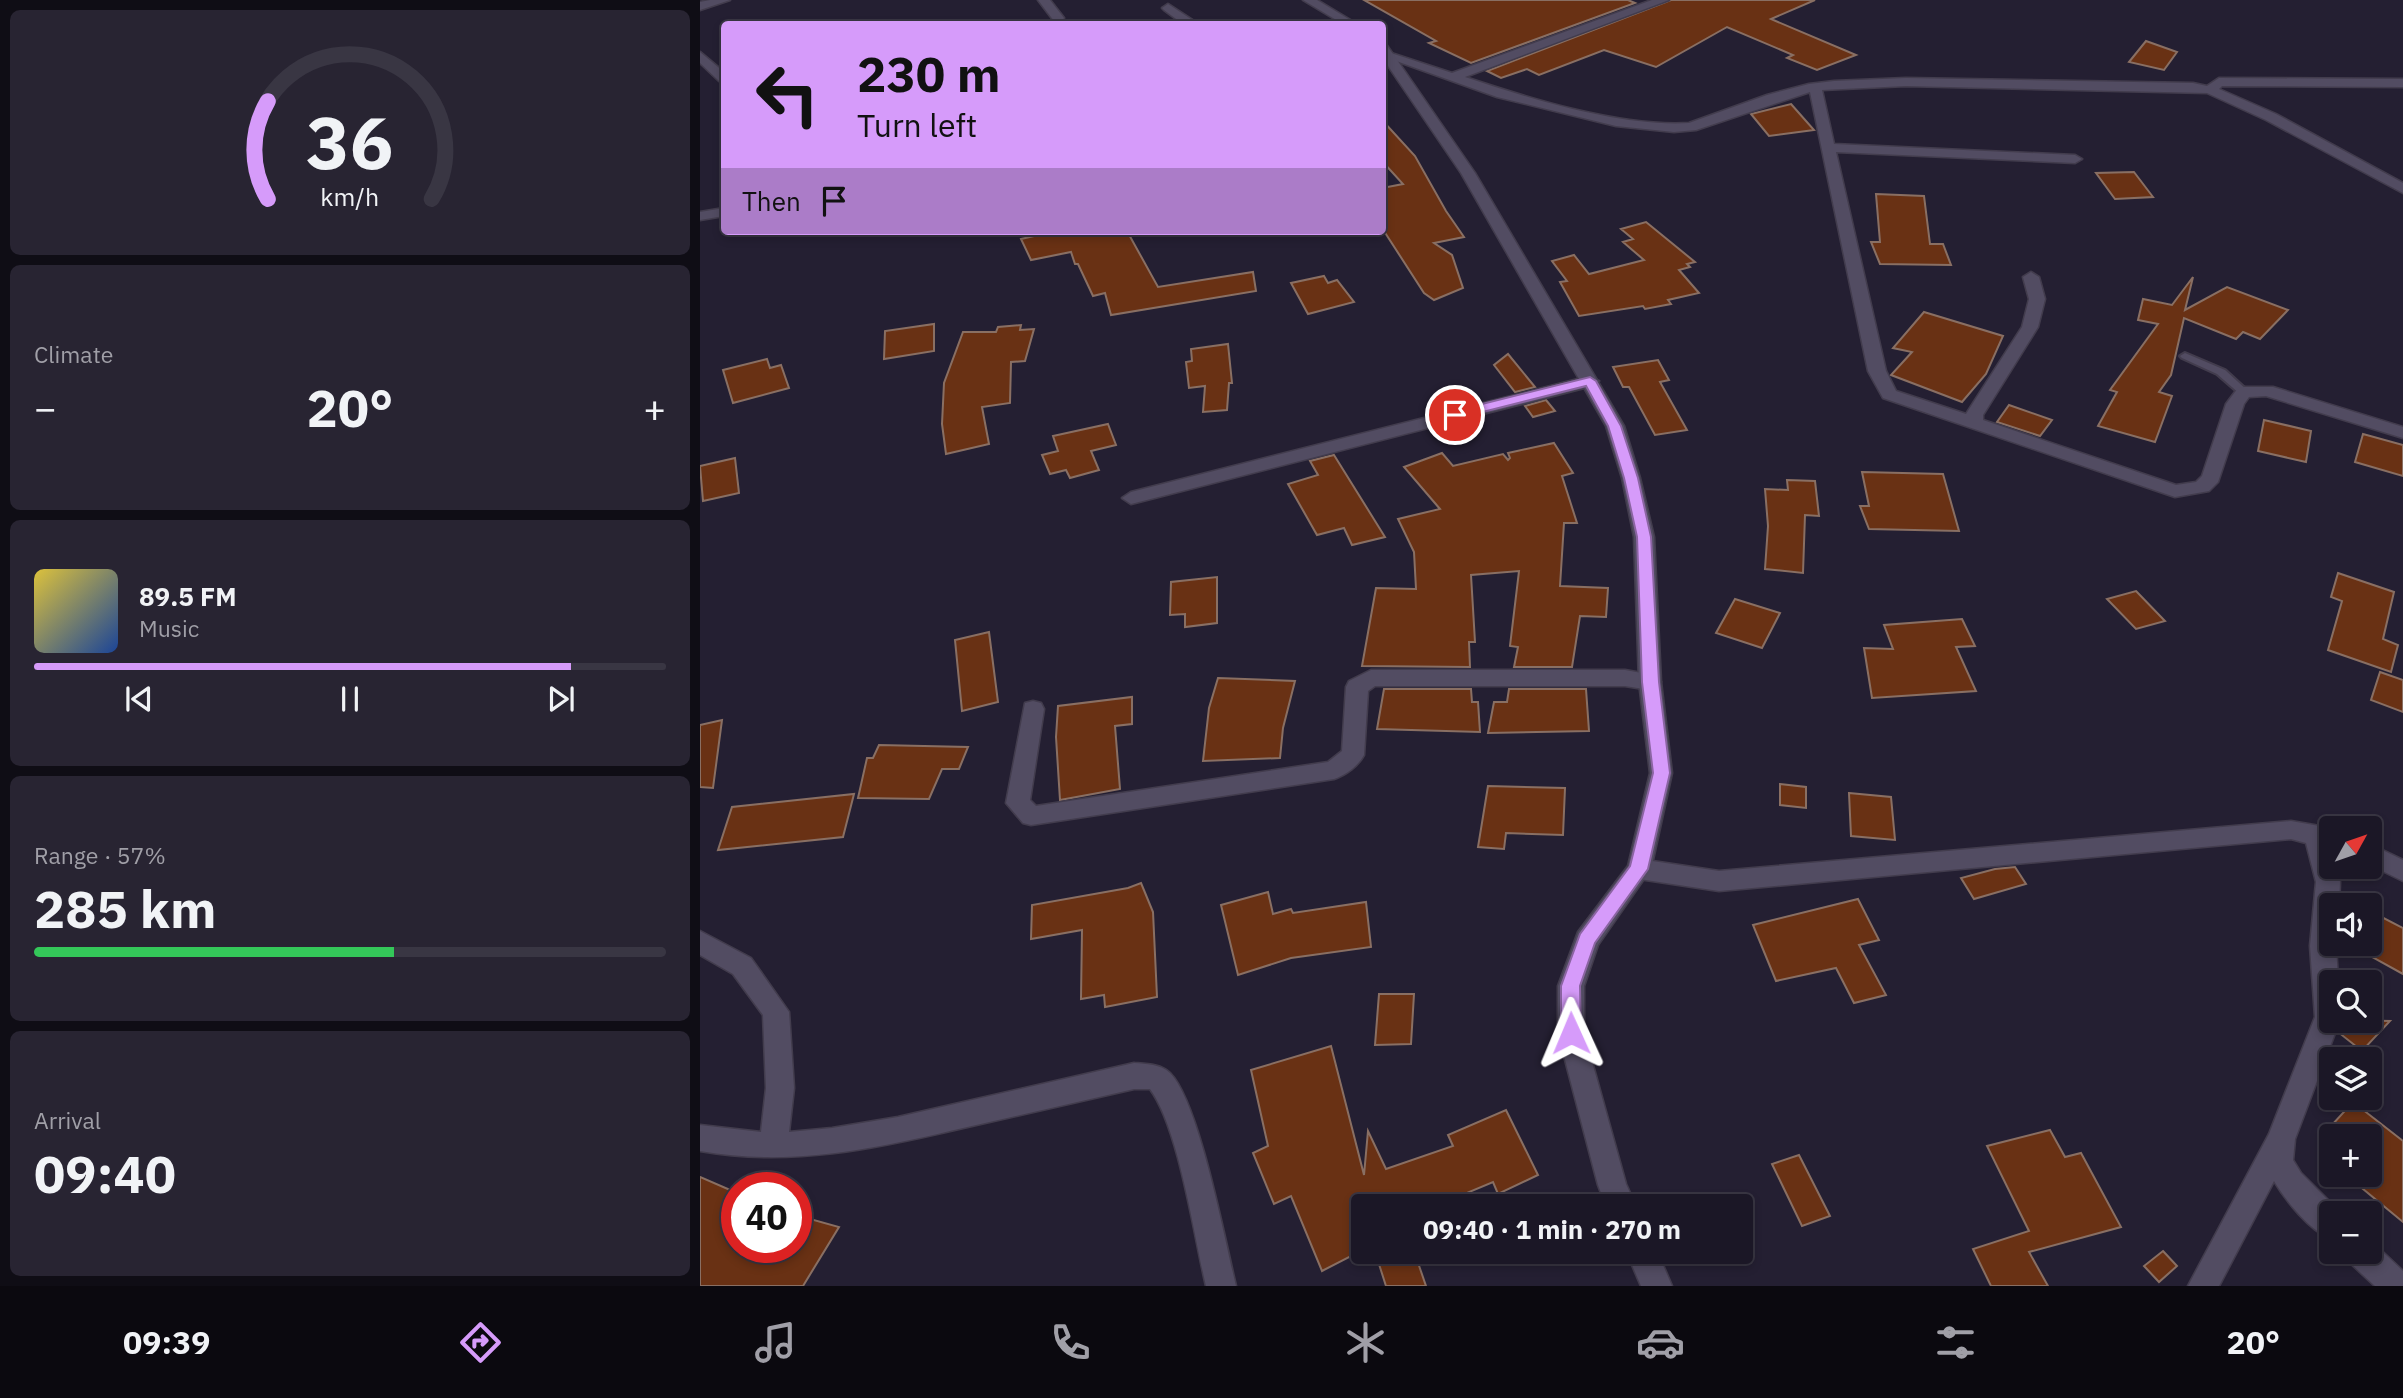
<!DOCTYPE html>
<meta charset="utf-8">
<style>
body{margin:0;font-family:"IBM Plex Sans",sans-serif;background:#282432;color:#f1f3f6;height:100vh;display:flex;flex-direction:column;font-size:26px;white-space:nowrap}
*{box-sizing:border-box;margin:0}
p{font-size:23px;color:#a09fa7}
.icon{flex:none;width:38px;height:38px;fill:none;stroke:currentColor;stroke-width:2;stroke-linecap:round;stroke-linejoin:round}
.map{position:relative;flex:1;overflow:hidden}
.sheet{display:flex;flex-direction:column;gap:10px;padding:10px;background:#0f0d15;width:700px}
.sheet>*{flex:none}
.hud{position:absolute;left:21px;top:21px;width:665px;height:214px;border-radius:7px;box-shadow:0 4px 10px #0003,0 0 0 2px #393643;background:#d69bfa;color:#111;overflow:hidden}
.needle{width:46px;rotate:50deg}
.buttons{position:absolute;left:1619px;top:816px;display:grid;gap:14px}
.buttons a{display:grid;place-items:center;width:63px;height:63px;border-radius:7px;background:#1b1726;box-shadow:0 4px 10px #0003,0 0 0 2px #393643;font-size:35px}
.speed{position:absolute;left:21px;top:1172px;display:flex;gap:14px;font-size:35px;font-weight:700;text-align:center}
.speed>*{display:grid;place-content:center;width:91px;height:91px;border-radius:50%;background:#1b1726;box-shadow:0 4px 10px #0003,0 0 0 2px #393643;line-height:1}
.speed .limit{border:10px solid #d22;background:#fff;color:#111}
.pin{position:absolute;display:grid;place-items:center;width:60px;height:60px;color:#fff;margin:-30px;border:4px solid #fff;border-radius:50%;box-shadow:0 2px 7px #0007}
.me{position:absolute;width:77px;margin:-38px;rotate:359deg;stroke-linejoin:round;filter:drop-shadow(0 0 5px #0008)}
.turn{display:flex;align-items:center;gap:24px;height:147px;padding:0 21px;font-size:32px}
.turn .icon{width:91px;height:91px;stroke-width:2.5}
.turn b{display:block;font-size:49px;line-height:60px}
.then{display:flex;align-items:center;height:66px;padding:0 21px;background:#0003;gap:14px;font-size:26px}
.big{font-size:52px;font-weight:800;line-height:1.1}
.sheet .tile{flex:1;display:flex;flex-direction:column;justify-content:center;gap:10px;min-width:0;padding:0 24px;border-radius:10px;background:#282432}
.sheet .dial{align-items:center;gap:0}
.dial svg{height:182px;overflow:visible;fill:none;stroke:#393643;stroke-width:7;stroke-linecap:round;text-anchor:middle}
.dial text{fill:#f1f3f6;stroke:none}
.song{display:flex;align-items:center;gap:21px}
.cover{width:84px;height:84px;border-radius:10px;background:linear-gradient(135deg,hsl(50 70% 55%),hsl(220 70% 35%))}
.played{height:7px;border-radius:4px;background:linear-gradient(90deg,#d69bfa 85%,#393643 85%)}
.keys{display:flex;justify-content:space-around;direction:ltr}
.heat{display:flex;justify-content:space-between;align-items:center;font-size:38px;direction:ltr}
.charge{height:10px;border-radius:5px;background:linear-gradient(90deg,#34c759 57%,#393643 0)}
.trip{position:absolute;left:651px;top:1194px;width:402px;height:70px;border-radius:7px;background:#1b1726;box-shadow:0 4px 10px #0003,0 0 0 2px #393643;font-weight:800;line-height:70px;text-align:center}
.dock{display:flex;height:112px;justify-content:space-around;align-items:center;background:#0b090f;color:#a09fa7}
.dock .icon{width:49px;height:49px}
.dock .active{color:#d69bfa}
.dock b{font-size:32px;color:#f1f3f6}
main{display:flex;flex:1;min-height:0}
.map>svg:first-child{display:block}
.building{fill:#693114;stroke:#896f63;stroke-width:2}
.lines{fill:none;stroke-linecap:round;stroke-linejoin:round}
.service-casing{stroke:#423c4d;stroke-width:4}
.minor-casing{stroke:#423c4d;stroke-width:3}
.tertiary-casing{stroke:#423c4d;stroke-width:3}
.service{fill:#524c62;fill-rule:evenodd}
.minor{fill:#524c62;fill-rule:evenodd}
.tertiary{fill:#524c62;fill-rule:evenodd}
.route{fill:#d69bfa;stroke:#8b65a2;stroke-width:2}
</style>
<main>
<section class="sheet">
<div class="tile dial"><svg viewBox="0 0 100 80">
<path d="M14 69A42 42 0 1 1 86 69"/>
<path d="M14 69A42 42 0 0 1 14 26" stroke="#d69bfa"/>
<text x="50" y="56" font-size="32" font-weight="700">36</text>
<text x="50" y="72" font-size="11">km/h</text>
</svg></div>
<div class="tile"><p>Climate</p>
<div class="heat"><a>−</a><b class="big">20°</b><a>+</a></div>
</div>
<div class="tile">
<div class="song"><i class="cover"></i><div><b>89.5 FM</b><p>Music</p></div></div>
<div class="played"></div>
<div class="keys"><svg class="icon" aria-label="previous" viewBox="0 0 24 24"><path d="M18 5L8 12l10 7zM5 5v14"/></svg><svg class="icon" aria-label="pause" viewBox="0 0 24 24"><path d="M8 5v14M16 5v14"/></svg><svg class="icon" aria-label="next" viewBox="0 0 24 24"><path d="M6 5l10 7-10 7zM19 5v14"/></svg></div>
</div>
<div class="tile"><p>Range · 57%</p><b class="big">285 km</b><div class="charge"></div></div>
<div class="tile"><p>Arrival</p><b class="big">09:40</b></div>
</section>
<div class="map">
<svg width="1703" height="1286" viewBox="0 0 1703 1286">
<rect width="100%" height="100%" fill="#241f32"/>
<g class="building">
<polygon points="664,0 928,0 935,3 771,63 729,43 736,41"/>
<polygon points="971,0 1115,0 1071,19 1156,55 1117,70 1087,58 1093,55 1027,27 956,67 904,50 839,75 827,69 801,78 787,71"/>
<polygon points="1446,41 1477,52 1464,70 1429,62"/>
<polygon points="1091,104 1114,130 1069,136 1051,114"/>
<polygon points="682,120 715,156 746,211 764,237 734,243 752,255 763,288 734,300 724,293 682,228 682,188 703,184 682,161"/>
<polygon points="1434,172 1453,197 1415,199 1396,173"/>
<polygon points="1176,194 1224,196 1230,244 1243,244 1251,265 1180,264 1171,242 1180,242"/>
<polygon points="946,222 995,262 987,264 990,267 979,270 999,293 968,300 971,304 945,309 943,306 879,316 860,282 867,281 852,261 874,255 889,274 944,260 923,242 933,239 921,229"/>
<polygon points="356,231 427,231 458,287 553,272 556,291 411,315 405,293 393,296 378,264 375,264 371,252 331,260 321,239"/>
<polygon points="624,276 628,283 637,280 654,302 608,314 591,283"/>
<polygon points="1493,277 1485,310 1527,287 1588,310 1560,339 1543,332 1536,339 1484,318 1471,375 1459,392 1472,396 1455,442 1398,426 1417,392 1410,390 1458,324 1438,320 1443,299 1472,305"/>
<polygon points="1224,312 1303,336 1286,374 1262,402 1191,375 1212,352 1193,348"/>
<polygon points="234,324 234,351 184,359 185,331"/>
<polygon points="321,325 320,330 334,329 325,361 311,362 310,403 282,407 289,444 246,454 242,424 244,383 263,332 296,332 298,327"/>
<polygon points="528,344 532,383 529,383 527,410 503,412 505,386 489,388 486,362 492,361 491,349"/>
<polygon points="808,354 835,387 815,392 794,365"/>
<polygon points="67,359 70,368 81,365 89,388 33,403 23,370"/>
<polygon points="958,360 969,380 960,382 987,430 955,435 929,387 923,387 913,367"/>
<polygon points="846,400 855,411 833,417 825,406"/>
<polygon points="1309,405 1352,420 1340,436 1297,422"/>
<polygon points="1564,420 1611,431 1606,462 1558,451"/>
<polygon points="408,424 416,445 391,451 399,470 370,478 366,470 350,474 342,455 358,451 353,436"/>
<polygon points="1663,434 1703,445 1703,476 1655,462"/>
<polygon points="854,443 873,473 862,476 877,523 864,523 860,586 908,588 906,617 880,616 872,667 814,667 818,647 810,646 819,571 771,575 775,642 769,642 770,667 662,666 676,588 716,589 714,552 698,519 740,509 704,467 742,453 753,466 803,454 808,460 810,458 808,453"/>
<polygon points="634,455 685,537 652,545 644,528 617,535 588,484 618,475 610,461"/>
<polygon points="35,458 39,493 3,501 0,466"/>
<polygon points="1162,472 1243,474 1259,531 1169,529 1160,506 1169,506"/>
<polygon points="1087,480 1115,481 1119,516 1105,515 1103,573 1065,569 1068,526 1065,489 1088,490"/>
<polygon points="1638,573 1694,592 1683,639 1698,645 1691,672 1628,650 1642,601 1631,597"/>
<polygon points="517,577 517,623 485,627 485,614 470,615 471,582"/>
<polygon points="1436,591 1465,621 1436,629 1407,599"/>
<polygon points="1035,599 1080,613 1062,648 1016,633"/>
<polygon points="1262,619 1275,646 1256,647 1276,691 1172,698 1164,648 1193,649 1184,625"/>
<polygon points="289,632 298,702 262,711 255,640"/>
<polygon points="1680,672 1703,680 1703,712 1671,700"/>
<polygon points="518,678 595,681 583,728 580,758 503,761 509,708"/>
<polygon points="684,689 771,689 772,702 778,702 780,732 677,729"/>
<polygon points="809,689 886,689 889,731 788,733 794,702 807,702"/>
<polygon points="432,697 432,724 415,726 420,789 360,800 356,737 358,706"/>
<polygon points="22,720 13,788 0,787 0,725"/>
<polygon points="179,745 268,747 259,769 242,769 229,799 158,798 167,758 173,758"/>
<polygon points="1080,784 1106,787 1106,808 1080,805"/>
<polygon points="788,786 865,788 863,835 806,833 804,849 778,847"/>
<polygon points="1149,793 1191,797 1195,840 1151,836"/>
<polygon points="154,794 143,837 18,850 32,807"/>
<polygon points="1315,867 1326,884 1274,899 1261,878 1295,869"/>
<polygon points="441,883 453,912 457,997 405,1007 404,995 381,999 382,930 331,939 332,905 428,888"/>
<polygon points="568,892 573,914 591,909 593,913 666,902 671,947 591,958 538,975 521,905"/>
<polygon points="1158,899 1179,940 1159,945 1186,995 1154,1003 1136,968 1076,981 1053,925"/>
<polygon points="1670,911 1703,928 1703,974 1647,943 1670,943"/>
<polygon points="679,994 714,994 711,1044 675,1045"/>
<polygon points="1642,1020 1690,1021 1662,1051 1638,1032"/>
<polygon points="631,1046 664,1175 668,1131 686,1169 753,1146 748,1135 806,1110 838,1175 798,1194 793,1182 757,1197 759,1206 663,1206 663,1250 622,1271 591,1196 574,1204 553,1153 568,1146 551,1070"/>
<polygon points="1653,1102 1703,1141 1703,1222 1651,1179 1655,1174 1670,1174 1670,1136 1631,1136 1631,1147 1620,1138"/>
<polygon points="1350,1130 1365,1157 1381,1153 1421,1227 1329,1252 1348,1286 1291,1286 1273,1249 1329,1231 1287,1146"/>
<polygon points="1099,1155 1130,1216 1102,1226 1072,1164"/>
<polygon points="0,1177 37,1193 37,1248 96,1248 96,1215 139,1227 103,1286 0,1286"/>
<polygon points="694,1251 714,1251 726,1286 686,1286 677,1258"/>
<polygon points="1463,1251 1477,1266 1459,1282 1444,1266"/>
</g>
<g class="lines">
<g class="service-casing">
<polygon id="service" points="1485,353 1525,370 1549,392 1548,394 1540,394 1517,374 1482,358 1480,356"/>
</g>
<g class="minor-casing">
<g id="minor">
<polygon points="10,0 30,0 0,10 0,2"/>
<polygon points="338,0 350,0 364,18 362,21 354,21"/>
<path d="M952,0H969L765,77C831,99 920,127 989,123L1067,95L1109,84L1134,81L1206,78L1493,83L1507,86L1519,78L1703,79V87L1522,86L1519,89L1576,114L1703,183V193L1566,120L1507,93L1206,86L1122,90L1134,144L1375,155L1382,159L1375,163L1136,152L1186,371L1196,391L1266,414L1322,327L1329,299L1323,277L1331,272L1339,277L1345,299L1338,327L1283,415V420L1476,485L1496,482L1502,476L1526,404L1538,388L1544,387H1573L1703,427V438L1566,396L1549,397L1544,404L1518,482L1509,491L1475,497L1183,398L1168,371L1110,92L996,130L974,132L916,126L797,97L685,57L691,53L752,73Z"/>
<polygon points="468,4 494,21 496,24 483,24 464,10 462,8"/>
<polygon points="0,52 24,72 24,82 19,81 0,63"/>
<polygon points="24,208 24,216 0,220 0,212"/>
<polygon points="890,376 899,381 896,385 431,504 422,498 431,492"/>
<path d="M671,670H925L958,676L961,682L958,688L950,690L925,686H675L668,691L664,755C658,766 646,775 634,779L331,825L323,823L306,803L325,703L333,701L341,703L344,709L330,800L336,806L628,762L642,751L646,687L649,681Z"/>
<path d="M1591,821L1631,828V866H1636L1640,882L1639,905H1631V943H1636L1638,982H1631V1020H1640L1595,1139L1593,1160L1601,1173L1641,1213H1631V1239C1609,1230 1586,1201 1574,1181L1519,1286H1488L1569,1134L1615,1017L1610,946L1616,882L1606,843L1591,839L1019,891L939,879L930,876L927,869L930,862L939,859L1019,871Z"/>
<polygon points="1670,844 1703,860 1703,881 1670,865"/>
<path d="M0,931L51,958L89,1012L94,1088L89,1132L132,1128L198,1117L434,1063C446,1064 461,1064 470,1073C499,1102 525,1241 536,1286H506C494,1236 479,1128 450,1089H434C377,1102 320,1115 263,1128C174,1149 91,1167 0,1151V1125L61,1132L66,1088L63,1015L33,974L0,955Z"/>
<polygon points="1670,1240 1703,1271 1703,1286 1675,1286 1649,1262 1645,1251 1670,1251"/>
</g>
</g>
<g class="tertiary-casing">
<g id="tertiary">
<polygon points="603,0 617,0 657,24 643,24"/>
<polygon points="682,43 686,44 775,173 924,426 940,478 954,537 961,682 972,773 951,869 898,945 884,986 884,1033 926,1184 936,1206 906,1206 898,1185 858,1033 858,986 878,932 928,866 950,773 939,682 934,537 922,478 906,426 761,173 682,57"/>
<polygon points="926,1251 957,1251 972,1286 941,1286"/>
</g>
</g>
<use href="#service" class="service"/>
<use href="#minor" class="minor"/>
<use href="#tertiary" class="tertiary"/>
</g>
<polygon class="route" points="890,377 896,381 921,426 938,478 951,537 959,682 970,773 948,869 895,943 880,986 881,1033 878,1040 871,1042 864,1040 861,1033 861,986 880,934 930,866 953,773 942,682 937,537 924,478 908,426 886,386 755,419 748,415 750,412"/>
</svg>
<div class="buttons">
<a><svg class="needle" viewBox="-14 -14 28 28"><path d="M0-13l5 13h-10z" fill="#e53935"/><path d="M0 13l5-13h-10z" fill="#a09fa7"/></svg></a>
<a><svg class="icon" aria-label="sound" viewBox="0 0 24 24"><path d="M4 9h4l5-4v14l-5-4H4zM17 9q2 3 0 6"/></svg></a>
<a><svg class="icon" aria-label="search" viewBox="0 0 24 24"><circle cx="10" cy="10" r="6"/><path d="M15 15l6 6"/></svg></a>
<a><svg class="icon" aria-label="layers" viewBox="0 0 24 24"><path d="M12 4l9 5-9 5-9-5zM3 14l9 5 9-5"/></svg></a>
<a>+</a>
<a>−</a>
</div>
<div class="speed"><div class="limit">40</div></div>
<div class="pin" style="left:755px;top:415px;background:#d93025"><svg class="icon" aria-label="arrive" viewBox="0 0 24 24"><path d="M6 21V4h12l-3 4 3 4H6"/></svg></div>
<svg class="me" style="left:871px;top:1033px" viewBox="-20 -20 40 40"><path d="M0-17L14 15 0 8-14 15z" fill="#d69bfa" stroke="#fff" stroke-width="4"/></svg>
<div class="trip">09:40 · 1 min · 270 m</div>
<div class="hud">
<div class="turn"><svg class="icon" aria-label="left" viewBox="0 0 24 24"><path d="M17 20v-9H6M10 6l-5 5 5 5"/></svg><div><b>230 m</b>Turn left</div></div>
<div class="then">Then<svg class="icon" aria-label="arrive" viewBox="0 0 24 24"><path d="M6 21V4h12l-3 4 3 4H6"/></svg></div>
</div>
</div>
</main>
<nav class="dock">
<b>09:39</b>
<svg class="icon active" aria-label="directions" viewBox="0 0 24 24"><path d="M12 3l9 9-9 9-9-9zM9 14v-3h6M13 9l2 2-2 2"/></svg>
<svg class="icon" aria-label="music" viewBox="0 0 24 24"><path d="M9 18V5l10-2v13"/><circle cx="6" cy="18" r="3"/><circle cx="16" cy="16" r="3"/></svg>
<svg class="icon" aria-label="phone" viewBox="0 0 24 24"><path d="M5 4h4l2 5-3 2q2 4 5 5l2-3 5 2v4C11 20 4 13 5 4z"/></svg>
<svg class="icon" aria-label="climate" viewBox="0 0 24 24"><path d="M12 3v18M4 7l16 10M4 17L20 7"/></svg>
<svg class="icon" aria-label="car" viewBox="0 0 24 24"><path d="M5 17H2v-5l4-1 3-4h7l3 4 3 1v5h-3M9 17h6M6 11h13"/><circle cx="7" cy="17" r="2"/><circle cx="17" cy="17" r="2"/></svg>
<svg class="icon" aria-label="filters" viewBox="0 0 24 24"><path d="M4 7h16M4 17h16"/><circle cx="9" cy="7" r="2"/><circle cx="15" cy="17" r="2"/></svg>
<b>20°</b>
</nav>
